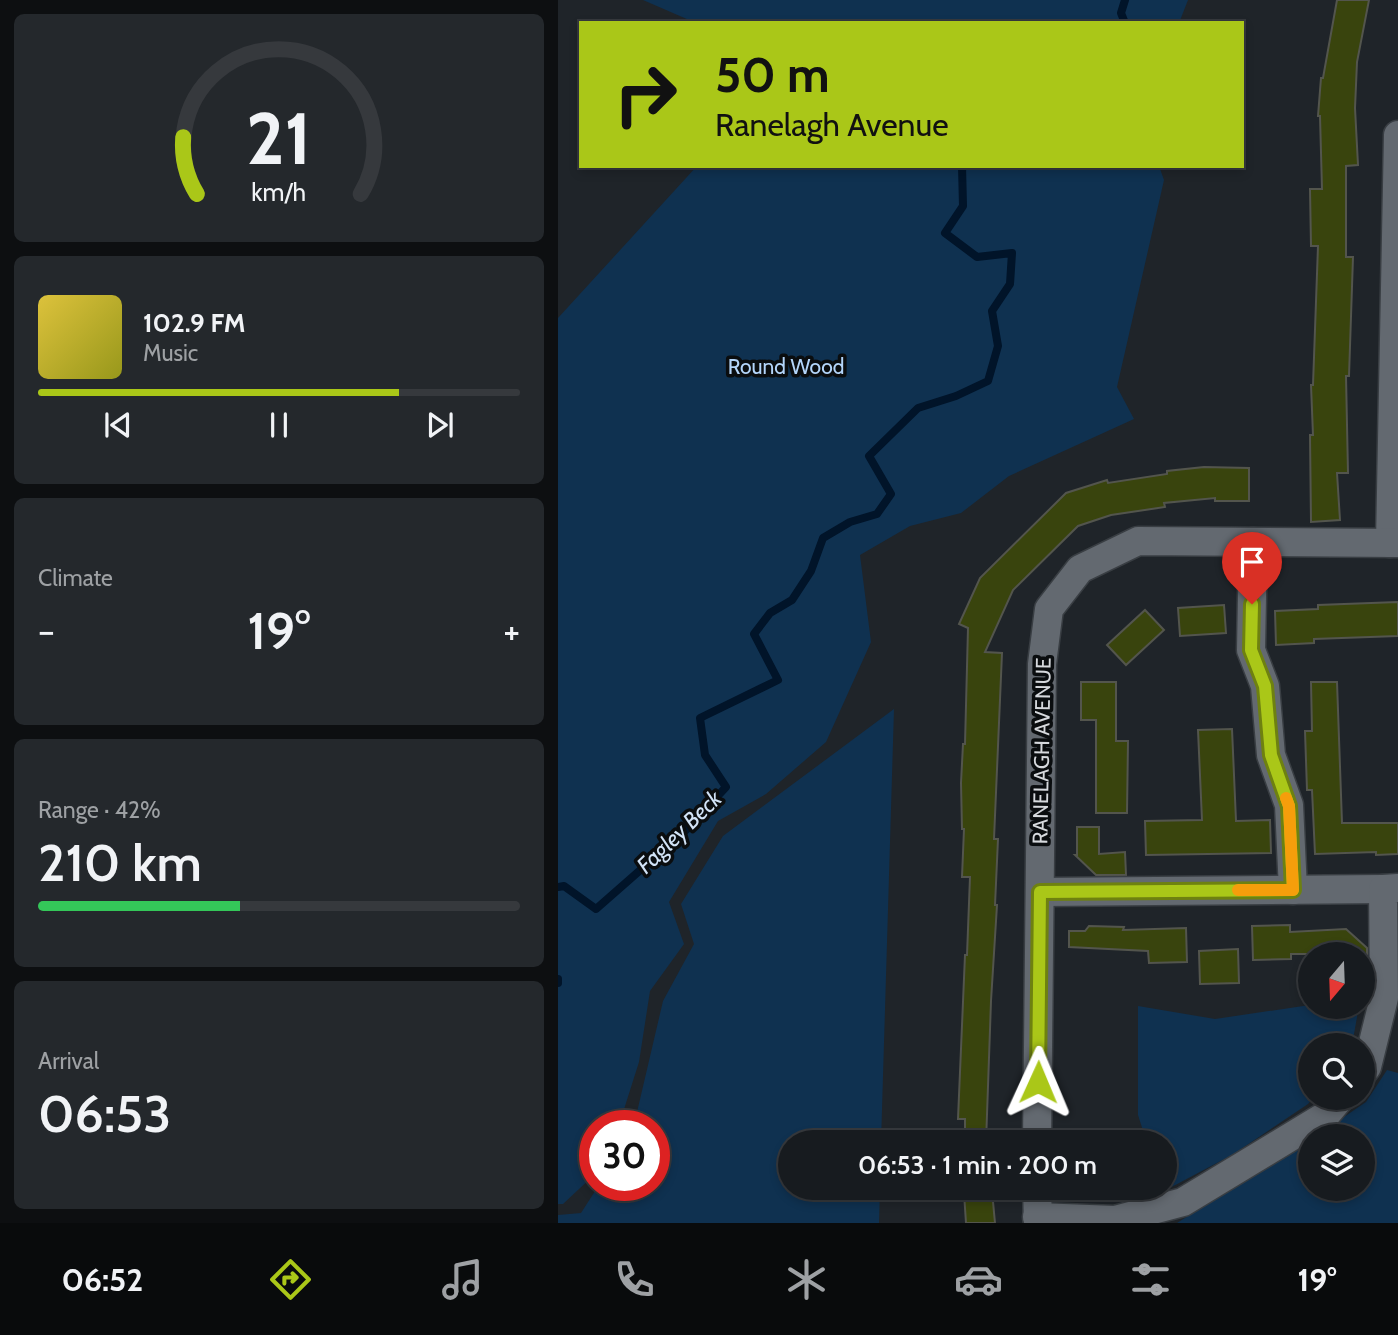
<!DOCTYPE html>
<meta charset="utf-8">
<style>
body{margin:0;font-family:Cabin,sans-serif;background:#24282c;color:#f1f3f6;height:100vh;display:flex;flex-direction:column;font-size:26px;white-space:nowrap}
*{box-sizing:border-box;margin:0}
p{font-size:23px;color:#9ea1a4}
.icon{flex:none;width:38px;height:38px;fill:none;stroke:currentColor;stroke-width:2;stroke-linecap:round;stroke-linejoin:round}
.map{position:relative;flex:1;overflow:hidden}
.side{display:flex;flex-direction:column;gap:14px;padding:14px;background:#0d0f11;width:558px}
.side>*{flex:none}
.guide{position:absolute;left:21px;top:21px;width:665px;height:147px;border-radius:0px;box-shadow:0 4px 10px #0003,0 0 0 2px #36393d;background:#aac718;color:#111;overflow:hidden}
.needle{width:46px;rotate:199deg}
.tools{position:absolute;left:740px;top:942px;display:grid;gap:14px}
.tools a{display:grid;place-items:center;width:77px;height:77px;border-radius:50%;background:#171b1f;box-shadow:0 4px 10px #0003,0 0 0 2px #36393d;font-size:35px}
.speed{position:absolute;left:21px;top:1110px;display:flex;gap:14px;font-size:35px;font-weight:700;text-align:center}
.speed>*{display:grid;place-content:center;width:91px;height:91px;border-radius:50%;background:#171b1f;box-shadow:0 4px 10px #0003,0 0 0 2px #36393d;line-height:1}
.speed .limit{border:10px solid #d22;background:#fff;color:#111}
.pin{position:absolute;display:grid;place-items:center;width:60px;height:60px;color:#fff;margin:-72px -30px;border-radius:50% 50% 50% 0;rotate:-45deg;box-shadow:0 0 7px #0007}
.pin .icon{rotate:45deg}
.me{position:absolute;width:77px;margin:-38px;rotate:1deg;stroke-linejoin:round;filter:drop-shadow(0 0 5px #0008)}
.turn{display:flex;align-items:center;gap:24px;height:147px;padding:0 21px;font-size:32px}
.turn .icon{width:91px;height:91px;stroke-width:2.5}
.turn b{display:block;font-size:49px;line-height:60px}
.big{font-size:52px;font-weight:600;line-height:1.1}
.side .card{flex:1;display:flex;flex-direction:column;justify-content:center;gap:10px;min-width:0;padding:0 24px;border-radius:10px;background:#24282c}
.side .dial{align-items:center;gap:0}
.dial svg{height:182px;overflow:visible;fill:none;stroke:#36393d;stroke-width:7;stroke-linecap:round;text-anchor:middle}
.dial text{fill:#f1f3f6;stroke:none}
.song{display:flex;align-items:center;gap:21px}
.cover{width:84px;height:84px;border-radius:10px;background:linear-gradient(135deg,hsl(50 70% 55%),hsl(60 70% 35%))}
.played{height:7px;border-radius:4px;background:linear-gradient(90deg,#aac718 75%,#36393d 75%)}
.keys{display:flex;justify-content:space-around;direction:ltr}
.heat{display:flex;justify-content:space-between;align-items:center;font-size:38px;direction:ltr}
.charge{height:10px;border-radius:5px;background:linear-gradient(90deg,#34c759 42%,#36393d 0)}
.trip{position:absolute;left:220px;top:1130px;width:399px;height:70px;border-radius:35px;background:#171b1f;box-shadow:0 4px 10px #0003,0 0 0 2px #36393d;font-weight:600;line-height:70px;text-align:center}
.tabs{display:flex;height:112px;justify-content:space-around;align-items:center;background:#090b0c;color:#9ea1a4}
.tabs .icon{width:49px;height:49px}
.tabs .current{color:#aac718}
.tabs b{font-size:32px;color:#f1f3f6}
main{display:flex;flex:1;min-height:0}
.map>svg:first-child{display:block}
.green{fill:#0f3150}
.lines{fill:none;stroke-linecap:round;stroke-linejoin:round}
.stream{stroke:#011429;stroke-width:8}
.building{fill:#39440d;stroke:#53554d;stroke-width:2}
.street-casing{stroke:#393e43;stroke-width:31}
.street{stroke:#636970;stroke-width:28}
.route-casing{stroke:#6e8110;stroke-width:18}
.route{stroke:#aac718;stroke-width:12}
.slow{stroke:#f59e0b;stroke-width:12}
.labels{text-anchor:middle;stroke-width:7;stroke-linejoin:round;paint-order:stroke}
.park-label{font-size:21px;fill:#b3d5fa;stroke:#0a0d0f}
.street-label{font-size:21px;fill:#d6d9dd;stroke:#0a0d0f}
.water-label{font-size:23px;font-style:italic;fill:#d2e3f6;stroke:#0a0d0f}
</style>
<main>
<section class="side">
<div class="card dial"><svg viewBox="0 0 100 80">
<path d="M14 69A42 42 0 1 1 86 69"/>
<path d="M14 69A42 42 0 0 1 8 44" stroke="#aac718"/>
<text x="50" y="56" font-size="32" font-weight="700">21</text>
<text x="50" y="72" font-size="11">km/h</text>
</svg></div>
<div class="card">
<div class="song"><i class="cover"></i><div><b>102.9 FM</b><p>Music</p></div></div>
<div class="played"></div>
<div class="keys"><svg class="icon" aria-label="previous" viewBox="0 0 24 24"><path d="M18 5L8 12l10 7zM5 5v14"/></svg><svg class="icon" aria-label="pause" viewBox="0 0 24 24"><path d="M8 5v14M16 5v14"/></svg><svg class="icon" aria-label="next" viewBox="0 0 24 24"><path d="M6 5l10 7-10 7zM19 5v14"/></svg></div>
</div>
<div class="card"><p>Climate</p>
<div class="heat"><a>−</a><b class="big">19°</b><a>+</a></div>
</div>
<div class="card"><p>Range · 42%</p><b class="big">210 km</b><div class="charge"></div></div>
<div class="card"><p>Arrival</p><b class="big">06:53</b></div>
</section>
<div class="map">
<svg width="840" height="1223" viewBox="0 0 840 1223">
<rect width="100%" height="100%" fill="#1f2429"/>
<g class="green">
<polygon points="85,0 630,0 621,23 138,23"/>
<polygon points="139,166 601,166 606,180 559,387 576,419 451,476 403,513 352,526 302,555 313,642 268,742 208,794 160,821 111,902 126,944 92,991 81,1062 61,1125 37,1125 37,1174 5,1204 0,1204 0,318"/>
<polygon points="336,709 323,1143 233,1143 233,1188 322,1188 321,1223 0,1223 0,1215 23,1213 41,1185 96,1185 96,1125 76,1125 105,1001 136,944 123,904 165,836"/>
<polygon points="752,1005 801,1006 794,1045 752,1045 752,1097 756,1097 750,1104 674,1155 604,1192 602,1188 607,1188 607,1143 589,1143 580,1115 580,1006 657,1019"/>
<polygon points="829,1070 840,1073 840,1223 619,1223 752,1139 752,1188 805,1188 805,1136 758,1136 808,1102"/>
</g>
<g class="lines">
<g class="stream">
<polyline points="567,23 563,13 567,0"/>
<polyline points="0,887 6,886 38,909 128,830 168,787 147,755 142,718 220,680 196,634 212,613 234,600 253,571 265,538 292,522 319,514 333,494 311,456 360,408 398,396 430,381 440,346 434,311 452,284 454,253 419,257 387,233 405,206 404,166"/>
<polyline points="0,979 0,983"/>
</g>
</g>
<g class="building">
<polygon points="779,0 811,0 799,62 797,108 800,165 788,166 788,257 795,257 791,376 788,376 790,473 779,473 782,520 753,522 752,435 755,435 753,385 755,385 760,246 753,246 752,189 764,189 762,116 760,116 763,78 765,78"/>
<polygon points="646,467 691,468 691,501 657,501 657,498 606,503 607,507 553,515 520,526 455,590 427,652 444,653 436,839 440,839 437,905 439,905 433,1001 428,1143 407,1143 407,1119 400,1119 407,955 409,955 412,877 404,877 406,829 404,829 403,783 405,744 407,744 410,628 401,624 422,578 508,493 549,480 550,483 609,474 609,471"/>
<polygon points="840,602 840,636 756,639 756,643 718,645 717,611 760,609 760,605"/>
<polygon points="666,605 668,633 622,636 620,608"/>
<polygon points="587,610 606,630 568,665 549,645"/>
<polygon points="523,682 558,682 558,741 570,741 569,813 538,813 538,720 523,720"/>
<polygon points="753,682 779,682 784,823 840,823 840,854 818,855 818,852 757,854 754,790 749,790 747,731 754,731"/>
<polygon points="674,729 678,821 712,820 713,853 588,855 587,821 644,820 640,730"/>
<polygon points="519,827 541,827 541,854 567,852 568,875 538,875 517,855 519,855"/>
<polygon points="732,925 732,932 788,929 809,948 809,954 733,954 733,959 695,960 694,926"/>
<polygon points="531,926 566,927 565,930 628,928 629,962 591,963 590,951 511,947 511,931 527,931"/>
<polygon points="680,949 681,983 642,984 641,951"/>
<polygon points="434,1191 437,1223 408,1223 406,1193"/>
</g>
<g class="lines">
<g class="street-casing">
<g id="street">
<polyline points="695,542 693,650 707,686 713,755 731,805 735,890"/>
<polyline points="832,543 840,135"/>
<polyline points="482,892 825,889"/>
<polyline points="805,1072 809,1067 826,998 825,889 840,888"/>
<polyline points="479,1143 484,664 491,609 522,569 580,541 840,543"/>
<polyline points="479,1188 480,1223"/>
<polyline points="479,1217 557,1220 625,1202 767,1116 783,1097"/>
</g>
</g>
<use href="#street" class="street"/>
</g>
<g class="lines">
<g class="route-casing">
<polyline id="route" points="480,1082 482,892 735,890 731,806 713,755 707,686 693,650 694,604"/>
</g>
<use href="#route" class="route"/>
<polyline class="slow" points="680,890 735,890 731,806 728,798"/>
</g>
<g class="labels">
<g class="park-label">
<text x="228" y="374">Round Wood</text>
</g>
<g class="street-label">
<text transform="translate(484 751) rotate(-89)" y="7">RANELAGH AVENUE</text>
</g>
<g class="water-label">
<text transform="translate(121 832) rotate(-44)" y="8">Fagley Beck</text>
</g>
</g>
</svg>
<div class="tools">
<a><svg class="needle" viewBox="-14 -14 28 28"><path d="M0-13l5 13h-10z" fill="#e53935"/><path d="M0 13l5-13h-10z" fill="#9ea1a4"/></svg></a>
<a><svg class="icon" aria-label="search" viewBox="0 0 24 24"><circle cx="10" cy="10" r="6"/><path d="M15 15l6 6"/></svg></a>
<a><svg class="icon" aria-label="layers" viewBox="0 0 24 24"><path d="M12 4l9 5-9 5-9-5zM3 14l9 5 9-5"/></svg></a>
</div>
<div class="speed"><div class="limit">30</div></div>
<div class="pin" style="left:694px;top:604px;background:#d93025"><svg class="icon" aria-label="arrive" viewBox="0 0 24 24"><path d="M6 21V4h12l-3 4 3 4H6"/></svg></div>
<svg class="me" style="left:480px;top:1082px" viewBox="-20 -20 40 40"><path d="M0-17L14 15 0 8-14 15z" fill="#aac718" stroke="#fff" stroke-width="4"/></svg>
<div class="trip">06:53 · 1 min · 200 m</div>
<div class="guide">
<div class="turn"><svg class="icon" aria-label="right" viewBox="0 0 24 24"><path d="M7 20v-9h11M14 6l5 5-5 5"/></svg><div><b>50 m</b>Ranelagh Avenue</div></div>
</div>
</div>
</main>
<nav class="tabs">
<b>06:52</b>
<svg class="icon current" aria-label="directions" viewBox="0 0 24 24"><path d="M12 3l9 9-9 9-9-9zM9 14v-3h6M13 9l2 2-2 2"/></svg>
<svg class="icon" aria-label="music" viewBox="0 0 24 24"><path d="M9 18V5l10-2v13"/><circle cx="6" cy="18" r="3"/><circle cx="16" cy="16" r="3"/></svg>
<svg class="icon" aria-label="phone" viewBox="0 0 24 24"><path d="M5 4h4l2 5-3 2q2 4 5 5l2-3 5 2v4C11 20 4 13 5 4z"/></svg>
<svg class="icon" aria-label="climate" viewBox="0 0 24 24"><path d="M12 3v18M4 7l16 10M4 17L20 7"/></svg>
<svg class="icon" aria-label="car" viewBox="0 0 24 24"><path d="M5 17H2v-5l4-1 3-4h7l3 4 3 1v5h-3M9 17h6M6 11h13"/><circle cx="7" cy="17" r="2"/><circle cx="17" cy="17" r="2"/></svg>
<svg class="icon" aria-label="filters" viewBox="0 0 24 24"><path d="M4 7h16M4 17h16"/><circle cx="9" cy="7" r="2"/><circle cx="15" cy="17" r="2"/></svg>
<b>19°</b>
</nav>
